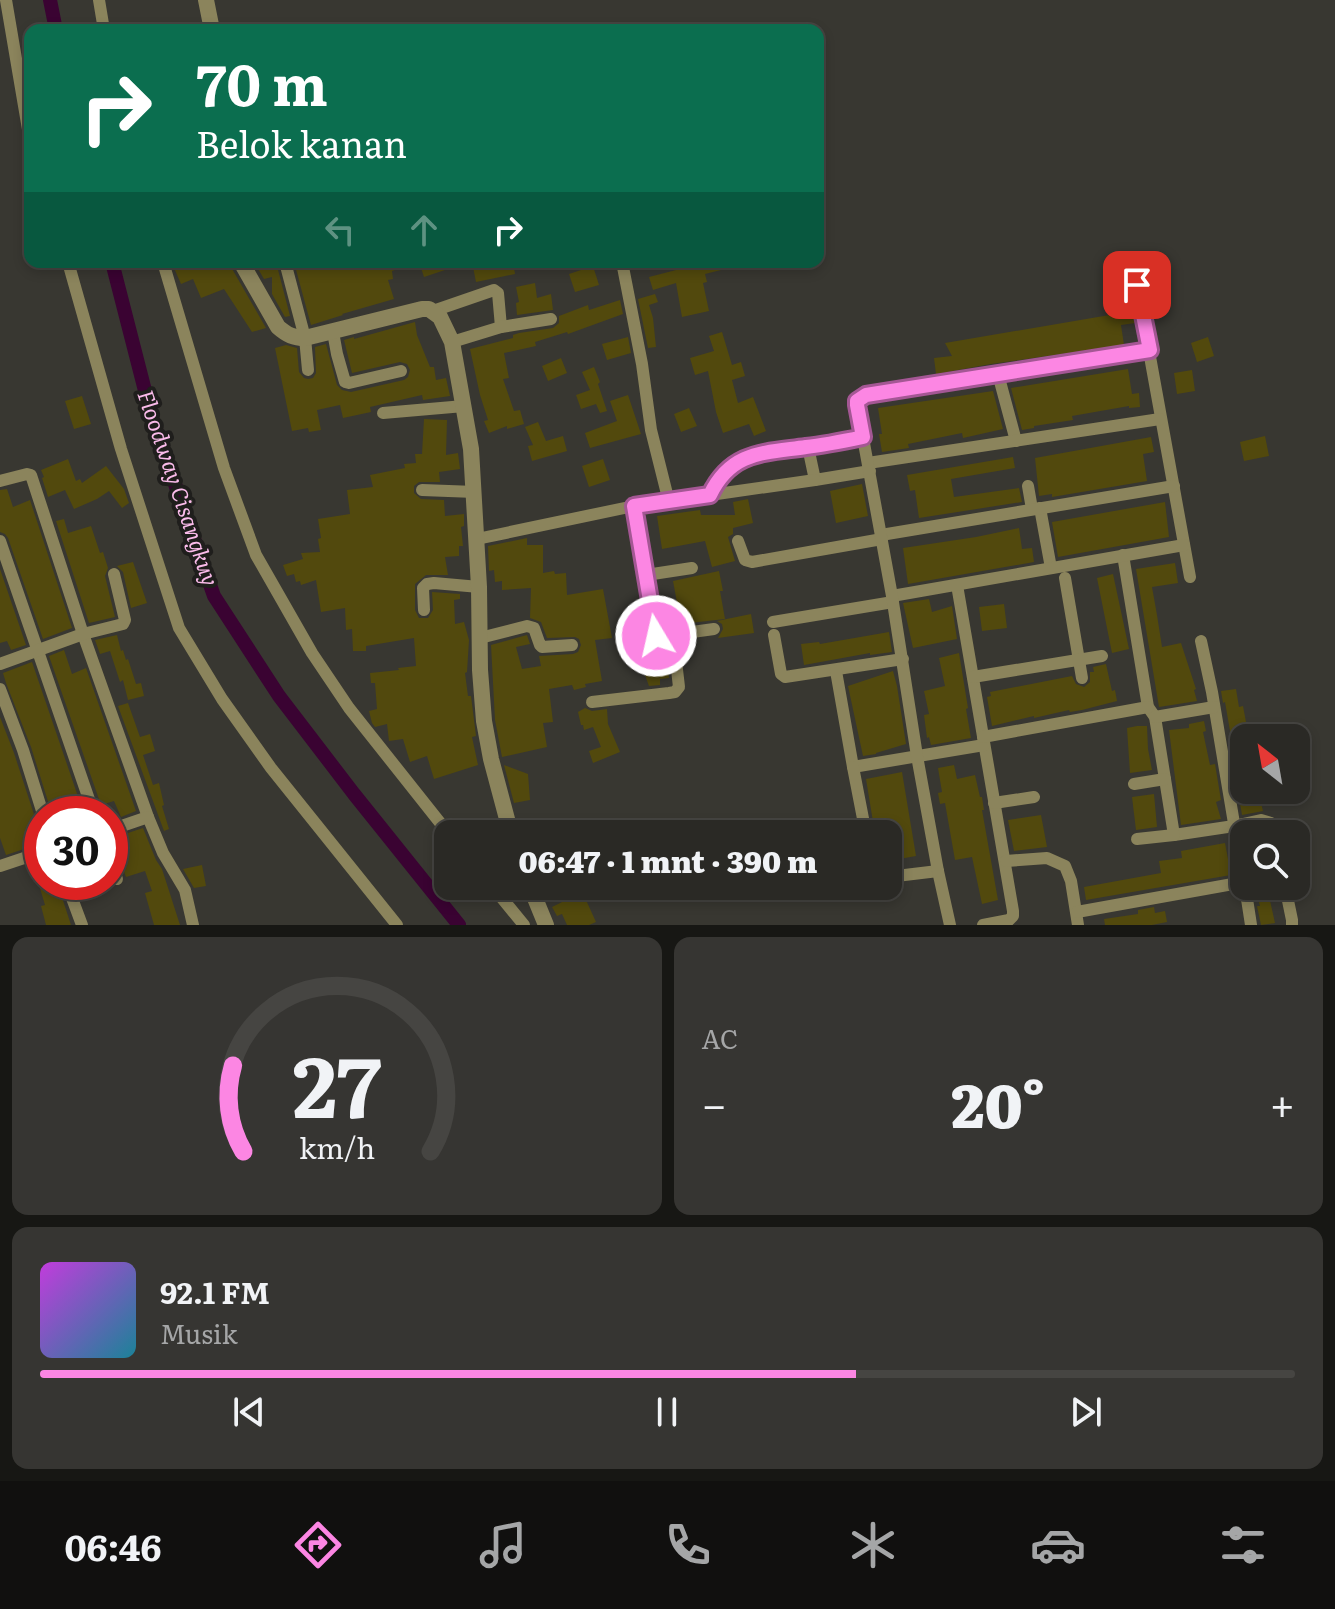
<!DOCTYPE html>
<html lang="id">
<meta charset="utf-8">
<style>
body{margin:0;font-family:Literata,serif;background:#363532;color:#f1f3f6;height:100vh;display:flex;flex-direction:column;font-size:30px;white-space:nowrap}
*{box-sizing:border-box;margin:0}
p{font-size:26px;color:#a5a6a7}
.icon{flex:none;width:44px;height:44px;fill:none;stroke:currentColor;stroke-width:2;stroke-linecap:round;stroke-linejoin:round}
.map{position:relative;height:925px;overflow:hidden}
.drawer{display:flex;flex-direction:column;gap:12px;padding:12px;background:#171714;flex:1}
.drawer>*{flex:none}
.banner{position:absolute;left:24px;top:24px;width:800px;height:244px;border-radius:16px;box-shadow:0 4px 12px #0003,0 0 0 2px #464542;background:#0b6e4f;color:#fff;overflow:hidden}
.needle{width:52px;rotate:329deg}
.buttons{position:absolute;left:1230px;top:724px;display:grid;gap:16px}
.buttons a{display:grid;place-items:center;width:80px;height:80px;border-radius:16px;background:#2a2925;box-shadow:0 4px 12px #0003,0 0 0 2px #464542;font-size:40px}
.speed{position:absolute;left:24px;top:796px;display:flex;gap:16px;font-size:40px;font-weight:700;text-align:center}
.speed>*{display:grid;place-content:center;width:104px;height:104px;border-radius:50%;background:#2a2925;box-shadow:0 4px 12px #0003,0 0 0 2px #464542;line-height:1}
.speed .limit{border:12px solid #d22;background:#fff;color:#111}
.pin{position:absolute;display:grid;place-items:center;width:68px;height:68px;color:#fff;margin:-34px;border-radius:16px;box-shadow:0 4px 12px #0006}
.me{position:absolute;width:88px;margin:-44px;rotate:351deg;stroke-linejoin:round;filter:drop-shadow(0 0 6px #0008)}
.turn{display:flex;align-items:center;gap:28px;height:168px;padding:0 40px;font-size:36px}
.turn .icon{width:104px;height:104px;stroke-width:2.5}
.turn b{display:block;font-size:56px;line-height:68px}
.lanes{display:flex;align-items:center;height:76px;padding:0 40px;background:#0003;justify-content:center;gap:40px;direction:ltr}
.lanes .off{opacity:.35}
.big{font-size:60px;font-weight:800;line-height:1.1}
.drawer .tile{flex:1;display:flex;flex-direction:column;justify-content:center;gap:12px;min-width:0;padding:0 28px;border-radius:16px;background:#363532}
.drawer .dial{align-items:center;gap:0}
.dial svg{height:208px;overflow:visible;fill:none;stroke:#464542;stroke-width:7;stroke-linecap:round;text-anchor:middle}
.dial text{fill:#f1f3f6;stroke:none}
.song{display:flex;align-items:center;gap:24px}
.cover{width:96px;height:96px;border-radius:12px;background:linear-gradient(135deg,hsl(290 70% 55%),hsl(190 70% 35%))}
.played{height:8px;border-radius:4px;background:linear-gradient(90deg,#fc86e3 65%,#464542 65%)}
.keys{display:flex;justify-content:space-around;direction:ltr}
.heat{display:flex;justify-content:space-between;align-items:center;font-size:44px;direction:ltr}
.drawer .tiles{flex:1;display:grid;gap:12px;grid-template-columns:1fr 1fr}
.tile:last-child{grid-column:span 2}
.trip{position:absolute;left:434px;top:820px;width:468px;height:80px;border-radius:16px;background:#2a2925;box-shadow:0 4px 12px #0003,0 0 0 2px #464542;font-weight:800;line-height:80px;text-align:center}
.tab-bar{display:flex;height:128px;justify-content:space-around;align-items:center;background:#11100f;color:#a5a6a7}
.tab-bar .icon{width:56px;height:56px}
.tab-bar .current{color:#fc86e3}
.tab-bar b{font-size:36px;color:#f1f3f6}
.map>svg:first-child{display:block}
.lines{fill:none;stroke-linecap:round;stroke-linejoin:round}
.canal{stroke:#3a0332;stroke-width:14}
.building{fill:#52490d}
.minor{stroke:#8b845c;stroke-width:12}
.tertiary{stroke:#8b845c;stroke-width:16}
.route-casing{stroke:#a45794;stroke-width:20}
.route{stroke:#fc86e3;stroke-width:14}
.labels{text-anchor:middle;stroke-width:8;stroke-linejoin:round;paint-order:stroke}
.water-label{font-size:22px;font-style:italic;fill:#fabbea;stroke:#1f1e1c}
</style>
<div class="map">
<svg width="1335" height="925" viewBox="0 0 1335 925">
<rect width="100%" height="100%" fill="#383731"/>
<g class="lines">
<g class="canal">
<polyline points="50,0 56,30"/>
<polyline points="112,262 152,418 214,596 279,696 354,794 459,925"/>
</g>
</g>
<g class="building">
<polygon points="188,262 230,262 231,267 266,328 252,332 224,289 201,298 193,279 181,284 174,268"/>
<polygon points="254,262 265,262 265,265 276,262 290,316 285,317 272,294 272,277 264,279"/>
<polygon points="306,262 412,262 413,264 392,271 393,279 388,280 394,299 342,314 343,315 311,325 295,266"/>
<polygon points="419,262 462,262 463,264 424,277"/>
<polygon points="472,262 513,262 515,274 476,282"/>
<polygon points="707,262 737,262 737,266 705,274 707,282 703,283 709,311 682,317 676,283 653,290 649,277"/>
<polygon points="593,266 599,285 575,292 569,274"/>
<polygon points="535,283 537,298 551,294 553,310 517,315 516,303 519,302 516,287"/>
<polygon points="655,294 658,302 649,305 653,318 656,347 648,348 638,299"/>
<polygon points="620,300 623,314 568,334 567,332 535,342 536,346 504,353 509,378 503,379 514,411 520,410 524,424 507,429 507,426 489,433 484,421 488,420 480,395 470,349 513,338 513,335 519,333 553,328 559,323 559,316 588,305 589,310"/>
<polygon points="1133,311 1135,323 1121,325 1124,345 991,364 936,374 934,358 952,356 945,343"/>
<polygon points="415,322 417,335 430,367 434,367 436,380 446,378 450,396 423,400 422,395 370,407 371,412 343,418 340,405 317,410 321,430 309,432 308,428 292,431 275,348 286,345 297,348 299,372 304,378 308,379 313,378 316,373 315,347 326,344 337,385 342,390 351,392 404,380 408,377 410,370 407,364 400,362 352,373 344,340 354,337 354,339"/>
<polygon points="722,332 732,365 741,362 745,376 732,380 738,403 753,397 766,431 754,436 749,424 723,433 716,412 708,371 695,375 690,358 714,351 709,336"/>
<polygon points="628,337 631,353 607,360 602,344"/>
<polygon points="1208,337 1214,356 1197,362 1191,343"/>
<polygon points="561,358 567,373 548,381 542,366"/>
<polygon points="594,367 600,382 598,384 607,411 600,413 596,404 581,409 576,395 590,390 582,372"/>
<polygon points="1128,369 1132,394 1139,393 1140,407 1129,408 1129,406 1072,416 1073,420 1034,426 1034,428 1022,430 1011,388"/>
<polygon points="1192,370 1195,391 1177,394 1174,373"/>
<polygon points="993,391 1003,429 963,438 962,433 908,444 909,448 882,452 879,434 882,434 878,408"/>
<polygon points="628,395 641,434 590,448 585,433 617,421 610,401"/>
<polygon points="82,396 91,424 74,429 65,401"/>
<polygon points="689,408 697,426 681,432 674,414"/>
<polygon points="424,419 447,420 446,455 458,453 460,469 439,472 440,482 419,482 414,486 414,493 421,499 444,500 445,516 464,514 464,526 461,527 463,546 459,546 459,556 445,557 448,575 426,575 415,584 415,610 419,618 428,618 433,610 432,592 460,594 460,599 454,600 455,624 464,622 469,640 467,672 465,673 468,696 471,696 476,736 472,737 478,765 434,779 427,756 410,762 403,739 389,741 387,724 375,727 372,723 369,711 377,709 375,683 371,683 370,673 399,670 398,668 416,666 414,638 366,646 366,651 353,651 352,629 346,630 345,608 321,612 316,580 301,585 300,581 296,582 294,574 287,576 283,565 303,559 301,553 320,552 318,539 321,538 318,519 350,514 347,490 373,487 370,475 405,468 404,464 416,463 415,454 422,454"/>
<polygon points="538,422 546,441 563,436 567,451 532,461 528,446 533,445 525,427"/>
<polygon points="1265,436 1269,456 1244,461 1240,442"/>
<polygon points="1151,437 1154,452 1143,454 1147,481 1052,497 1052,494 1039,496 1035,458"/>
<polygon points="1013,457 1015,468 951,479 954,497 1019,488 1022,502 919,518 915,490 910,491 907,475"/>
<polygon points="68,459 76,481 80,479 82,483 106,466 124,489 129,503 122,508 109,491 97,499 74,509 65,490 48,497 42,478 44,477 41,470"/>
<polygon points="603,459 610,480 589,487 582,466"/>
<polygon points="862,484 868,516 836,523 830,491"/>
<polygon points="7,489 13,507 30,500 72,628 43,639 8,538 5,534 0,532 0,490"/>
<polygon points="748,499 753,523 733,528 733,534 728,537 735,561 712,567 705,541 662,549 657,516 700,510 701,515 735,515 733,502"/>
<polygon points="1165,502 1169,537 1058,557 1052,522"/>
<polygon points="64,519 68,533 91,526 100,553 103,552 108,568 105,576 115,617 89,623 56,521"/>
<polygon points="1019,528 1022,549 1032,548 1034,562 908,584 903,548 976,537"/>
<polygon points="527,538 527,545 543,545 543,573 554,571 555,574 566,573 567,595 603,589 612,638 595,640 602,681 585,684 586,687 574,690 572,685 549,689 553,722 543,723 547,747 502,757 495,720 491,645 527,635 530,644 516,647 522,669 541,666 539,656 573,654 578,652 581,645 579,639 575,637 547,638 541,622 530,618 531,588 502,590 502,581 495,582 494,570 489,571 488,546"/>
<polygon points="133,562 147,603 131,608 123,572 117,566"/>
<polygon points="1175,563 1178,583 1152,587 1157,615 1162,647 1181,643 1196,689 1194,690 1197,701 1159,707 1136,569"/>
<polygon points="0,569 26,645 11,650 7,641 0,643"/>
<polygon points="719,571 723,591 720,591 725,619 681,624 673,581"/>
<polygon points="1113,574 1129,649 1112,653 1097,578"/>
<polygon points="929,599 932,612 952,606 957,639 913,648 903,603"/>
<polygon points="1004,604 1007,628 982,631 979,607"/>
<polygon points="751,614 754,633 718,638 723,629 722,624 717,621"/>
<polygon points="889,632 892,652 870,655 870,653 804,665 801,644 819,642 820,644"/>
<polygon points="117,635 121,651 123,650 126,660 128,659 136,684 141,683 144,696 128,700 123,680 120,682 110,651 100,654 95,640"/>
<polygon points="64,650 72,674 86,668 136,811 121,817 114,801 101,805 49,656"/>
<polygon points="959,653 968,708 966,709 971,738 931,745 929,737 927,738 924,715 929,714 924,691 945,686 939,658"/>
<polygon points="654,656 655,657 666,656 669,678 660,679 660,685 649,686 640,661"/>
<polygon points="32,662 84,814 52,814 31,747 6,683 3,673"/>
<polygon points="1106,664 1112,691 1115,690 1117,701 1082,710 1070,712 1069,710 1034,718 1034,716 992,726 987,697 991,696 990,692 1072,676 1076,684 1084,687 1090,682 1090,672 1094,672 1093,667"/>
<polygon points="893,671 897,686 906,744 876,753 876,754 863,756 848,686"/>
<polygon points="1236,689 1239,707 1243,706 1249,738 1244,738 1244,777 1238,777 1225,702 1223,703 1221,691"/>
<polygon points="128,703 140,737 150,734 155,751 143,755 153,785 159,783 164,805 162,806 169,829 164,831 118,706"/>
<polygon points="585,708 592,711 607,709 608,724 620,752 593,763 589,751 601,747 593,727 584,730 583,725 581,725 578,712"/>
<polygon points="0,717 14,753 42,839 42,843 6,855 0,838"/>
<polygon points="1204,721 1206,731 1203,732 1210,765 1215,764 1221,800 1216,802 1221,819 1181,825 1169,730 1189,728 1189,724"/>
<polygon points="1137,726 1147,726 1148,749 1152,770 1130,773 1127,728"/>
<polygon points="504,765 528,774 530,800 514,803"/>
<polygon points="954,765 957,779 975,775 980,797 982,797 984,810 982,810 998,900 982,904 972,857 955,860 945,803 940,804 938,793 942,792 938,768"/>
<polygon points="902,772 916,856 888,861 888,834 875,834 866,779"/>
<polygon points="1240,790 1258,790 1263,811 1242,815 1240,803 1243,803"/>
<polygon points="1154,794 1157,827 1136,830 1132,797"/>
<polygon points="1041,815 1047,847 1014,851 1008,820"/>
<polygon points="143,828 156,860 162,869 180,925 154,925 145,893 152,891 145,871 126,877 118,856 115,853 110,851 110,839"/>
<polygon points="1225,843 1231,875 1086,900 1084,887 1161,873 1159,861 1182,858 1181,851"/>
<polygon points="42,861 42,882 57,882 71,925 46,925 41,906 45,905 33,865"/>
<polygon points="202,865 206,886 194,888 183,869"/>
<polygon points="557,886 593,886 597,895 586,900 596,922 589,925 567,925 562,914 557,916 552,907 564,901"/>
<polygon points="1254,886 1269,886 1271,896 1269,896 1275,923 1261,925 1257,906 1260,906"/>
<polygon points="1154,907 1155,913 1165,911 1167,922 1152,925 1105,925 1104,919 1138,914 1138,910"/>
</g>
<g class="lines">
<g class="minor">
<polyline points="6,0 30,141"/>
<polyline points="99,0 104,30"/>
<polyline points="68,262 121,449 179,628 222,699 271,768 397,925"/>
<polyline points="163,262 224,468 256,555 312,653 349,708 449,834"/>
<polyline points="285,262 305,338 308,370"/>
<polyline points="622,262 642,364 651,430 669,502"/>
<polyline points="1137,285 1190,577"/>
<polyline points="433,311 494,290 498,293 501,327"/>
<polyline points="333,332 337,354 345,382 349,383 401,371"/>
<polyline points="452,342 501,327 551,319"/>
<polyline points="998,374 1016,441"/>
<polyline points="383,413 464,406"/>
<polyline points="808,447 815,480 870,471"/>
<polyline points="868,463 1160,419"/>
<polyline points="0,481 27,474 31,475 83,634 148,817 163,853 185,890 193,925"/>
<polyline points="1028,486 1032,509"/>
<polyline points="422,490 475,492"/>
<polyline points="710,495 815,480"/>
<polyline points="634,506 656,637 714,629"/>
<polyline points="1040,508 1051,568"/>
<polyline points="881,535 1174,486"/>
<path d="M477,539L634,506L710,495C731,451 764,453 806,447C825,445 844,441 863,437"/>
<polyline points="0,541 94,814"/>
<polyline points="738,541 745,560 752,562 882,539"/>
<polyline points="1123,555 1148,707 1155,717 1174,835 1234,826 1261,820 1271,823 1274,834"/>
<polyline points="646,575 692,568"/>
<polyline points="1065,578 1082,678"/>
<polyline points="957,585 1013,911 1013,916 1009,920 983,925"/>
<polyline points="892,596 1184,545"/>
<polyline points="424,610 423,588 427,584 434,583 479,587"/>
<polyline points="773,622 893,602"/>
<polyline points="774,635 781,674 785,677 903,659"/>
<polyline points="480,638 527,626 534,628 540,645 542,647 572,645"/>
<polyline points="1201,641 1212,692 1244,883"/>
<polyline points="0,664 83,634 123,624 125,620 114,574"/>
<polyline points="836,671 853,767 984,745"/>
<polyline points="973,677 1102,656"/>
<polyline points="0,689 23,750 43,814"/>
<polyline points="592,702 669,693 675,692 679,687 673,635"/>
<polyline points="1155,717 1214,707"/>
<polyline points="983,737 1148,707"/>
<polyline points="853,767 866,834"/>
<polyline points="1134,784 1165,779"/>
<polyline points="994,803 1034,797"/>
<polyline points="110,830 148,817"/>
<polyline points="1137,839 1174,835"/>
<polyline points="110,860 117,879"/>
<polyline points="1006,861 1047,858 1065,866 1071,881 1078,925"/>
<polyline points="0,866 42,852"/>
<polyline points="888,877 938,871"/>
<polyline points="66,882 82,925"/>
<polyline points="492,886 524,925"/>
<polyline points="1245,886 1251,925"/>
<polyline points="1285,886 1292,920 1292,925"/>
<polyline points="1077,912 1244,882"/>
<polyline points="950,925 938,871 917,756 892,596 857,405 857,401 866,395 1150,350"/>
</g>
<g class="tertiary">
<polyline points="206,0 212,30"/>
<path d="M241,262L278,327C287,335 294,338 305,338L422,309H429L440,317L452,342L471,449L479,587L480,670L484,721L491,759L511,834"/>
<polyline points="530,886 546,925"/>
</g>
</g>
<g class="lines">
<g class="route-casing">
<path id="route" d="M656,636L634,506L710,495C731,451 764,453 806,447C825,445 844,441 863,437L857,405V401L866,395L1150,350L1137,285"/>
</g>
<use href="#route" class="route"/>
</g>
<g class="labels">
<g class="water-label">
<text transform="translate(178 488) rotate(71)" y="8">Floodway Cisangkuy</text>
</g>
</g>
</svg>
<div class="buttons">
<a><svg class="needle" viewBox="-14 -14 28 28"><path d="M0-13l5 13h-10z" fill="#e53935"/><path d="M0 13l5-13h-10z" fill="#a5a6a7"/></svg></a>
<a><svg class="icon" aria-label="search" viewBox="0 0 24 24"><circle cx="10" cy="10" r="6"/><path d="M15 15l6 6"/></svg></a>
</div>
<div class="speed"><div class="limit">30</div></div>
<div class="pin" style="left:1137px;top:285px;background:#d93025"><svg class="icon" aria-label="arrive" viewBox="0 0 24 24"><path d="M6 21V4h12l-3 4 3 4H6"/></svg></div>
<svg class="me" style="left:656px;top:636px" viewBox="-20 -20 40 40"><circle r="17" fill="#fc86e3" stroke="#fff" stroke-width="3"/><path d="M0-11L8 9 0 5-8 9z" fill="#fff"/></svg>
<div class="trip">06:47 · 1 mnt · 390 m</div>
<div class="banner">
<div class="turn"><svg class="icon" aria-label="right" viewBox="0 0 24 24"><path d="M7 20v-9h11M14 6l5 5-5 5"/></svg><div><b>70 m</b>Belok kanan</div></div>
<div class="lanes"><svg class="icon off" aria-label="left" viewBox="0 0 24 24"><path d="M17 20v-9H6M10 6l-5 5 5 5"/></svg><svg class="icon off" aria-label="ahead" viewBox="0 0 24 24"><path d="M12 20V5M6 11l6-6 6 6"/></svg><svg class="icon" aria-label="right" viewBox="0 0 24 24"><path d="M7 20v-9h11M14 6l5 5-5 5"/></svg></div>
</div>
</div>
<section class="drawer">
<div class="tiles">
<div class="tile dial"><svg viewBox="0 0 100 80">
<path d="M14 69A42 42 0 1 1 86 69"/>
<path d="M14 69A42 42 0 0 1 10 36" stroke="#fc86e3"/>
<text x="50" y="56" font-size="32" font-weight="700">27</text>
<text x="50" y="72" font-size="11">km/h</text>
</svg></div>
<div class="tile"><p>AC</p>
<div class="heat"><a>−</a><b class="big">20°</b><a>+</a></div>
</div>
<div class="tile">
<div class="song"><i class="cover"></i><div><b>92.1 FM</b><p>Musik</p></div></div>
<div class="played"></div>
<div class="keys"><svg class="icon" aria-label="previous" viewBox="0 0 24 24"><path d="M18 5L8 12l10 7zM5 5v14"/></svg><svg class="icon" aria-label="pause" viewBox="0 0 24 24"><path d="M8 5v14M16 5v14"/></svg><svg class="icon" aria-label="next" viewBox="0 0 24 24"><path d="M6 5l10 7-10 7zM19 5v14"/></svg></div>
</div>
</div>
</section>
<nav class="tab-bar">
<b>06:46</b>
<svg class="icon current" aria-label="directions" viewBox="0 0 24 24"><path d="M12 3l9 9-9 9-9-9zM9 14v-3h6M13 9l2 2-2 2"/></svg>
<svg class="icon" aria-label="music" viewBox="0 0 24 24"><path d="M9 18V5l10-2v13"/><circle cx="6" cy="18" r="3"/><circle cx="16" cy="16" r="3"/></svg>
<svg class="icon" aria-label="phone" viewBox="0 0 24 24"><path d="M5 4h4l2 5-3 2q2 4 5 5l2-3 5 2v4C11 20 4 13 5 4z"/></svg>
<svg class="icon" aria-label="climate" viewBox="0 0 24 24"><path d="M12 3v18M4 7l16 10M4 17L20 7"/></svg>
<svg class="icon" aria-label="car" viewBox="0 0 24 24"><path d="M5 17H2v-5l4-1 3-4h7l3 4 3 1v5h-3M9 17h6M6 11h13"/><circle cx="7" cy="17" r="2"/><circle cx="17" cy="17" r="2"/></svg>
<svg class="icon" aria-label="filters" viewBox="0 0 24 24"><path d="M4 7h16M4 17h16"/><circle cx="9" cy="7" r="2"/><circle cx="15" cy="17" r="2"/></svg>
</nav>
